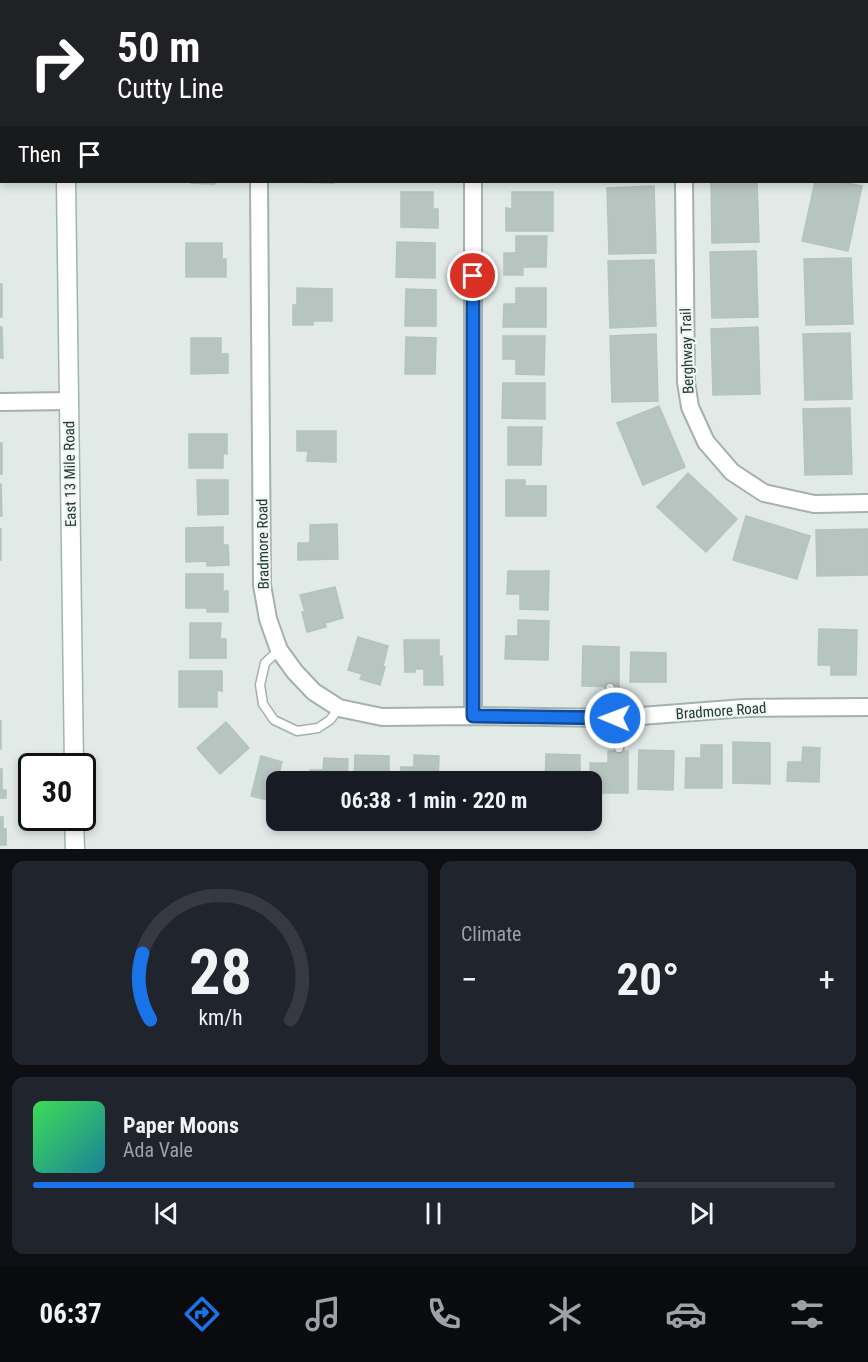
<!DOCTYPE html>
<meta charset="utf-8">
<style>
body{margin:0;font-family:"Roboto Condensed",sans-serif;background:#20242c;color:#f1f3f6;height:100vh;display:flex;flex-direction:column;font-size:22px;white-space:nowrap}
*{box-sizing:border-box;margin:0}
p{font-size:20px;color:#9ea1a6}
.icon{flex:none;width:33px;height:33px;fill:none;stroke:currentColor;stroke-width:2;stroke-linecap:round;stroke-linejoin:round}
.map{position:relative;height:849px;overflow:hidden}
.details{display:flex;flex-direction:column;gap:12px;padding:12px;background:#0d0f14;flex:1}
.details>*{flex:none}
.banner{position:absolute;left:0px;top:0px;width:868px;height:183px;box-shadow:0 3px 9px #0003;background:#202124;color:#fff;overflow:hidden}
.speed{position:absolute;left:18px;top:753px;display:flex;gap:12px;font-size:30px;font-weight:700;text-align:center}
.speed>*{display:grid;place-content:center;width:78px;height:78px;border-radius:50%;background:#171b24;box-shadow:0 3px 9px #0003;line-height:1}
.speed .limit{border:3px solid #111;border-radius:9px;background:#fff;color:#111}
.pin{position:absolute;display:grid;place-items:center;width:51px;height:51px;color:#fff;margin:-26px;border:3px solid #fff;border-radius:50%;box-shadow:0 2px 6px #0007}
.me{position:absolute;width:66px;margin:-33px;rotate:271deg;stroke-linejoin:round;filter:drop-shadow(0 0 4px #0008)}
.turn{display:flex;align-items:center;gap:21px;height:126px;padding:0 18px;font-size:27px}
.turn .icon{width:78px;height:78px;stroke-width:2.5}
.turn b{display:block;font-size:42px;line-height:51px}
.then{display:flex;align-items:center;height:57px;padding:0 18px;background:#0003;gap:12px;font-size:22px}
.big{font-size:45px;font-weight:700;line-height:1.1}
.details .card{flex:1;display:flex;flex-direction:column;justify-content:center;gap:9px;min-width:0;padding:0 21px;border-radius:12px;background:#20242c}
.details .dial{align-items:center;gap:0}
.dial svg{height:156px;overflow:visible;fill:none;stroke:#363941;stroke-width:7;stroke-linecap:round;text-anchor:middle}
.dial text{fill:#f1f3f6;stroke:none}
.song{display:flex;align-items:center;gap:18px}
.cover{width:72px;height:72px;border-radius:9px;background:linear-gradient(135deg,hsl(130 70% 55%),hsl(190 70% 35%))}
.played{height:6px;border-radius:3px;background:linear-gradient(90deg,#1a73e8 75%,#363941 75%)}
.keys{display:flex;justify-content:space-around;direction:ltr}
.heat{display:flex;justify-content:space-between;align-items:center;font-size:33px;direction:ltr}
.details .tiles{flex:1;display:grid;gap:12px;grid-template-columns:1fr 1fr}
.card:last-child{grid-column:span 2}
.trip{position:absolute;left:266px;top:771px;width:336px;height:60px;border-radius:12px;background:#171b24;box-shadow:0 3px 9px #0003;font-weight:700;line-height:60px;text-align:center}
.menu{display:flex;height:96px;justify-content:space-around;align-items:center;background:#090b0e;color:#9ea1a6}
.menu .icon{width:42px;height:42px}
.menu .current{color:#1a73e8}
.menu b{font-size:27px;color:#f1f3f6}
.map>svg:first-child{display:block}
.building{fill:#b7c5c0;stroke:#b4c3be;stroke-width:1.5}
.lines{fill:none;stroke-linecap:round;stroke-linejoin:round}
.lane-casing{stroke:#a4b1ae;stroke-width:11}
.street-casing{stroke:#a4b1ae;stroke-width:20}
.secondary-casing{stroke:#a1b5af;stroke-width:21}
.lane{stroke:#fff;stroke-width:8}
.street{stroke:#fff;stroke-width:16}
.secondary{stroke:#fff;stroke-width:18}
.route-casing{stroke:#114b97;stroke-width:15}
.route{stroke:#1a73e8;stroke-width:10}
.labels{text-anchor:middle;stroke-width:4.5;stroke-linejoin:round;paint-order:stroke}
.street-label{font-size:15px;fill:#233934;stroke:#f1f7f5}
</style>
<div class="map">
<svg width="868" height="849" viewBox="0 0 868 849">
<rect width="100%" height="100%" fill="#e1eae7"/>
<g class="building">
<polygon points="642,0 705,0 703,2 641,2"/>
<polygon points="791,0 855,0 853,2 790,2"/>
<polygon points="868,54 868,96 867,95"/>
<polygon points="867,109 868,109 867,166"/>
<polygon points="191,182 216,182 214,184 191,183"/>
<polygon points="292,182 334,182 334,183"/>
<polygon points="711,182 757,182 759,242 712,243"/>
<polygon points="815,182 842,182 862,186 848,251 802,241"/>
<polygon points="654,186 656,253 609,254 607,188"/>
<polygon points="401,192 433,192 433,209 438,209 438,228 401,227"/>
<polygon points="512,192 553,192 553,231 506,231 506,208 512,209"/>
<polygon points="516,236 547,236 546,267 523,267 523,275 504,275 504,253 516,253"/>
<polygon points="397,242 435,243 435,278 396,277"/>
<polygon points="186,243 222,243 222,259 226,259 226,277 186,277"/>
<polygon points="756,251 758,317 712,318 710,252"/>
<polygon points="851,258 853,324 806,325 804,259"/>
<polygon points="654,260 656,326 610,328 608,261"/>
<rect x="0" y="284" width="2" height="33"/>
<polygon points="297,288 332,289 332,321 313,321 313,325 293,325 293,305 297,305"/>
<polygon points="516,288 546,288 546,327 503,327 504,304 516,304"/>
<polygon points="406,289 436,290 436,326 405,326"/>
<polygon points="0,327 2,327 3,358 0,358"/>
<polygon points="758,327 760,394 713,395 711,329"/>
<polygon points="850,333 852,399 805,400 803,334"/>
<polygon points="656,334 658,401 612,402 610,336"/>
<polygon points="503,336 545,336 544,375 516,374 516,359 503,359"/>
<polygon points="406,337 436,338 435,374 405,374"/>
<polygon points="191,338 221,338 221,354 228,354 228,373 191,374"/>
<polygon points="503,383 545,383 545,419 502,418"/>
<polygon points="659,406 685,467 643,485 617,423"/>
<polygon points="850,408 852,474 805,475 803,409"/>
<polygon points="508,427 542,427 541,465 508,465"/>
<polygon points="297,431 336,431 336,462 307,461 308,451 297,451"/>
<polygon points="189,434 227,434 227,454 223,453 223,468 189,468"/>
<rect x="0" y="443" width="2" height="31"/>
<polygon points="688,473 737,519 706,552 657,507"/>
<polygon points="197,480 228,480 228,514 198,515"/>
<polygon points="506,480 525,480 525,486 546,486 546,516 506,516"/>
<polygon points="0,484 1,484 2,516 0,516"/>
<polygon points="746,516 810,536 797,579 733,560"/>
<polygon points="337,524 338,559 298,560 298,543 310,543 310,525"/>
<polygon points="223,527 223,545 228,545 229,565 207,566 207,561 186,562 186,528"/>
<rect x="0" y="529" width="1" height="31"/>
<polygon points="868,529 868,575 817,576 816,530"/>
<polygon points="508,571 549,571 548,610 520,609 520,594 507,594"/>
<polygon points="186,574 223,574 223,591 228,591 228,612 207,612 207,608 186,608"/>
<polygon points="335,587 343,618 325,623 326,627 307,632 302,612 305,612 300,595"/>
<polygon points="518,620 549,621 548,660 505,659 506,636 518,636"/>
<polygon points="190,623 221,623 220,639 226,639 226,658 190,658"/>
<polygon points="819,629 857,630 856,675 831,675 831,665 818,665"/>
<polygon points="358,637 388,646 383,666 385,667 380,685 360,679 362,674 348,670"/>
<polygon points="404,640 439,640 439,657 442,656 443,685 424,685 424,669 415,669 415,672 405,672"/>
<polygon points="583,646 619,647 619,687 582,686"/>
<polygon points="631,652 666,653 666,682 630,682"/>
<polygon points="179,671 222,671 222,691 217,690 217,707 179,707"/>
<rect x="0" y="721" width="1" height="28"/>
<polygon points="226,722 249,748 220,774 197,748"/>
<polygon points="733,742 770,743 770,784 733,783"/>
<polygon points="701,745 722,745 722,788 685,788 686,758 701,758"/>
<polygon points="803,747 820,748 819,782 787,781 788,762 802,762"/>
<polygon points="639,750 674,751 673,790 638,789"/>
<polygon points="608,751 628,751 628,793 591,793 590,763 608,763"/>
<polygon points="546,754 580,755 580,782 545,782"/>
<polygon points="355,755 389,756 389,782 354,782"/>
<polygon points="414,755 439,756 438,782 401,782 401,767 414,767"/>
<polygon points="261,756 282,762 279,773 294,776 292,782 276,782 276,802 251,796"/>
<polygon points="324,758 348,759 347,782 310,782 310,770 323,770"/>
<polygon points="0,769 2,769 2,790 6,790 6,798 0,798"/>
<polygon points="0,817 3,817 3,829 6,829 6,845 0,845"/>
</g>
<g class="lines">
<g class="lane-casing">
<g id="lane">
<polyline points="279,650 265,663 260,685 263,704 274,720 297,731 318,728 330,720 339,708"/>
<polyline points="610,688 610,703 620,734 619,748"/>
</g>
</g>
<g class="street-casing">
<g id="street">
<polyline points="258,0 258,2"/>
<polyline points="473,2 473,0"/>
<polyline points="750,2 751,0"/>
<polyline points="259,182 262,585 268,619 279,650 295,672 314,692 339,708 382,717 473,716 615,718 744,708 868,707"/>
<polyline points="684,182 686,382 690,407 706,442 732,472 764,493 814,504 868,503"/>
<polyline points="0,402 69,401"/>
<polyline points="473,716 473,182"/>
</g>
</g>
<g class="secondary-casing">
<g id="secondary">
<polyline points="64,0 64,2"/>
<polyline points="66,182 74,766"/>
<polyline points="74,818 75,849"/>
</g>
</g>
<use href="#lane" class="lane"/>
<use href="#street" class="street"/>
<use href="#secondary" class="secondary"/>
</g>
<g class="lines">
<g class="route-casing">
<polyline id="route" points="473,276 473,716 615,718"/>
</g>
<use href="#route" class="route"/>
</g>
<g class="labels">
<g class="street-label">
<text transform="translate(687 351) rotate(-92)" y="5">Berghway Trail</text>
<text transform="translate(70 474) rotate(-91)" y="5">East 13 Mile Road</text>
<text transform="translate(263 544) rotate(-91)" y="5">Bradmore Road</text>
<text transform="translate(721 711) rotate(-4)" y="5">Bradmore Road</text>
</g>
</g>
</svg>
<div class="speed"><div class="limit">30</div></div>
<div class="pin" style="left:473px;top:276px;background:#d93025"><svg class="icon" aria-label="arrive" viewBox="0 0 24 24"><path d="M6 21V4h12l-3 4 3 4H6"/></svg></div>
<svg class="me" style="left:615px;top:718px" viewBox="-20 -20 40 40"><circle r="17" fill="#1a73e8" stroke="#fff" stroke-width="3"/><path d="M0-11L8 9 0 5-8 9z" fill="#fff"/></svg>
<div class="trip">06:38 · 1 min · 220 m</div>
<div class="banner">
<div class="turn"><svg class="icon" aria-label="right" viewBox="0 0 24 24"><path d="M7 20v-9h11M14 6l5 5-5 5"/></svg><div><b>50 m</b>Cutty Line</div></div>
<div class="then">Then<svg class="icon" aria-label="arrive" viewBox="0 0 24 24"><path d="M6 21V4h12l-3 4 3 4H6"/></svg></div>
</div>
</div>
<section class="details">
<div class="tiles">
<div class="card dial"><svg viewBox="0 0 100 80">
<path d="M14 69A42 42 0 1 1 86 69"/>
<path d="M14 69A42 42 0 0 1 10 35" stroke="#1a73e8"/>
<text x="50" y="56" font-size="32" font-weight="700">28</text>
<text x="50" y="72" font-size="11">km/h</text>
</svg></div>
<div class="card"><p>Climate</p>
<div class="heat"><a>−</a><b class="big">20°</b><a>+</a></div>
</div>
<div class="card">
<div class="song"><i class="cover"></i><div><b>Paper Moons</b><p>Ada Vale</p></div></div>
<div class="played"></div>
<div class="keys"><svg class="icon" aria-label="previous" viewBox="0 0 24 24"><path d="M18 5L8 12l10 7zM5 5v14"/></svg><svg class="icon" aria-label="pause" viewBox="0 0 24 24"><path d="M8 5v14M16 5v14"/></svg><svg class="icon" aria-label="next" viewBox="0 0 24 24"><path d="M6 5l10 7-10 7zM19 5v14"/></svg></div>
</div>
</div>
</section>
<nav class="menu">
<b>06:37</b>
<svg class="icon current" aria-label="directions" viewBox="0 0 24 24"><path d="M12 3l9 9-9 9-9-9zM9 14v-3h6M13 9l2 2-2 2"/></svg>
<svg class="icon" aria-label="music" viewBox="0 0 24 24"><path d="M9 18V5l10-2v13"/><circle cx="6" cy="18" r="3"/><circle cx="16" cy="16" r="3"/></svg>
<svg class="icon" aria-label="phone" viewBox="0 0 24 24"><path d="M5 4h4l2 5-3 2q2 4 5 5l2-3 5 2v4C11 20 4 13 5 4z"/></svg>
<svg class="icon" aria-label="climate" viewBox="0 0 24 24"><path d="M12 3v18M4 7l16 10M4 17L20 7"/></svg>
<svg class="icon" aria-label="car" viewBox="0 0 24 24"><path d="M5 17H2v-5l4-1 3-4h7l3 4 3 1v5h-3M9 17h6M6 11h13"/><circle cx="7" cy="17" r="2"/><circle cx="17" cy="17" r="2"/></svg>
<svg class="icon" aria-label="filters" viewBox="0 0 24 24"><path d="M4 7h16M4 17h16"/><circle cx="9" cy="7" r="2"/><circle cx="15" cy="17" r="2"/></svg>
</nav>
